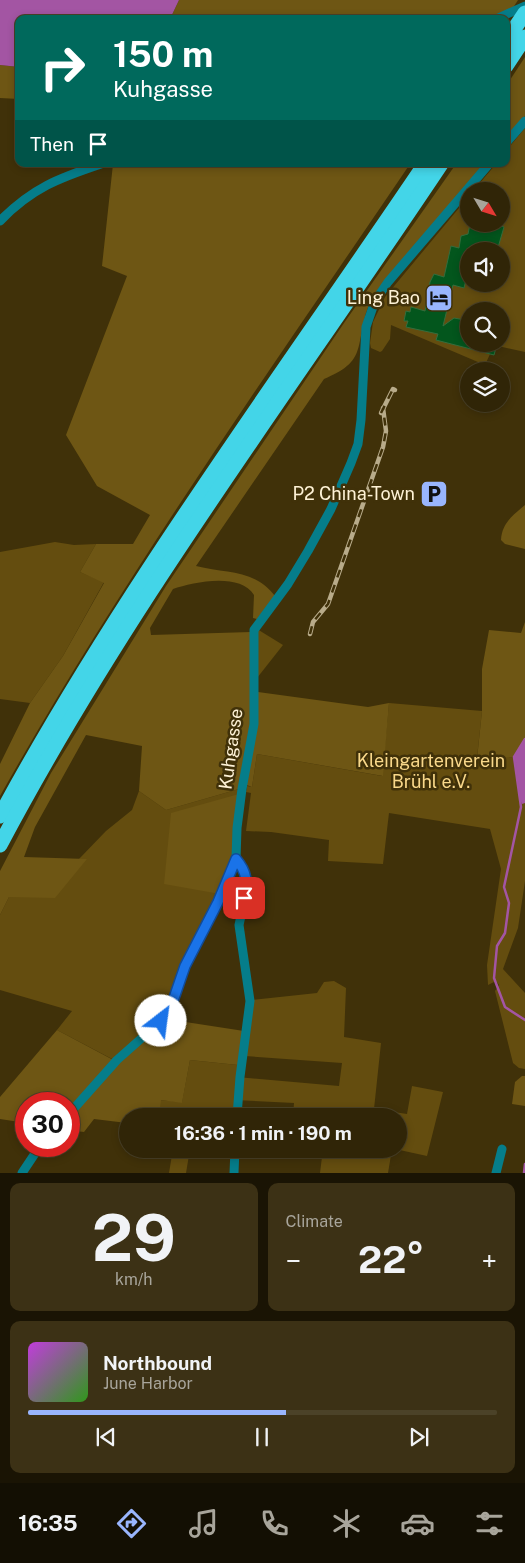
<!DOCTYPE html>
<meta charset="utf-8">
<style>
body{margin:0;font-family:"Public Sans",sans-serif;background:#3c3115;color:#f1f3f6;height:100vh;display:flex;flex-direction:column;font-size:19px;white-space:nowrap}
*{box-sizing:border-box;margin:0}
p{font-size:16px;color:#a8a59b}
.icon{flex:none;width:28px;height:28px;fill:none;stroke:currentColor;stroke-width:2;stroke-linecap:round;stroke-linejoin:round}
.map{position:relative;height:1173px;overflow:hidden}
.side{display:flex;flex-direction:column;gap:10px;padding:10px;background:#1a1404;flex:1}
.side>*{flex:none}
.guide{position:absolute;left:15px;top:15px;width:495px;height:152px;border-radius:10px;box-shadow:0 2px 8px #0003,0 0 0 1px #4b4228;background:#00695c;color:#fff;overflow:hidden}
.needle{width:32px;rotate:128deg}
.fabs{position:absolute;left:460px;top:182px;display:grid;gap:10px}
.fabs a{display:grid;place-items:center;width:50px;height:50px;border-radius:50%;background:#302507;box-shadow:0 2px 8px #0003,0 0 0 1px #4b4228;font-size:25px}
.speed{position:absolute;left:15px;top:1092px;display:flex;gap:10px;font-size:25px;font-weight:700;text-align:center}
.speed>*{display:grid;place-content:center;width:65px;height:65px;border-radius:50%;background:#302507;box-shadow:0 2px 8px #0003,0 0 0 1px #4b4228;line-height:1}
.speed .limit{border:8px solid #d22;background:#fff;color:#111}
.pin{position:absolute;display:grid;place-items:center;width:42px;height:42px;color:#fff;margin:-21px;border-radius:10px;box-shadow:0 2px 8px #0006}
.me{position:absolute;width:55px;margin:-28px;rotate:30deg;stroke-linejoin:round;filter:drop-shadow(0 0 4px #0008)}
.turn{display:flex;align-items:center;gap:18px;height:105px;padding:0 15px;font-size:22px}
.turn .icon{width:65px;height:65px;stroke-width:2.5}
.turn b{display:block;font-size:35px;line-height:42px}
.then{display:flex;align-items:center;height:48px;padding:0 15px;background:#0003;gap:10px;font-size:19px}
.big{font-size:38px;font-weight:700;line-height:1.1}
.side .card{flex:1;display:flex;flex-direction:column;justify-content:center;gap:8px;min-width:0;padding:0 18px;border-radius:10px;background:#3c3115}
.side .dial{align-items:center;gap:0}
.dial b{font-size:65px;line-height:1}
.song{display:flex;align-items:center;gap:15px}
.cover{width:60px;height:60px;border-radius:8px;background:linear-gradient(135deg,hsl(290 70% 55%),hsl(110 70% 35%))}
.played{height:5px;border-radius:2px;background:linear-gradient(90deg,#99b5fd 55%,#4b4228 55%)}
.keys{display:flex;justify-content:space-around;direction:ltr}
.heat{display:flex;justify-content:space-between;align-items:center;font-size:28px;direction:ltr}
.side .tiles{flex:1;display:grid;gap:10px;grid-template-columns:1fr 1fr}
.card:last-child{grid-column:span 2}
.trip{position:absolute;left:119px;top:1108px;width:288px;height:50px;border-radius:25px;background:#302507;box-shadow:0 2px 8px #0003,0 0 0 1px #4b4228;font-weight:700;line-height:50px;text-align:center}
.dock{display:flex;height:80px;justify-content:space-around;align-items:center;background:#130f03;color:#a8a59b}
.dock .icon{width:35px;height:35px}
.dock .selected{color:#99b5fd}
.dock b{font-size:22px;color:#f1f3f6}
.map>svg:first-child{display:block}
.green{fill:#644d0f;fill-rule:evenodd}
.forest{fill:#6e5614}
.water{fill:#a355a3}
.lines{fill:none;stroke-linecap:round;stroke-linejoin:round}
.stream{stroke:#a355a3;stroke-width:2.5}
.building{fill:#03561d;stroke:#346d3d}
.street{stroke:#057d8a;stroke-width:9}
.highway{stroke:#43d5e8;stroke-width:15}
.rail-casing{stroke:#b8ab8a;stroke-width:4.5}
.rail{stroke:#403109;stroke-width:2.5;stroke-dasharray:8;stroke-linecap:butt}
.route-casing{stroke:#114b97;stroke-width:12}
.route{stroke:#1a73e8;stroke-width:9}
.labels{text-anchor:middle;stroke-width:5;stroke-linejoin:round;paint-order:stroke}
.poi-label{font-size:18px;fill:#fef2d6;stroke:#403109;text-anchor:end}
.street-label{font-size:18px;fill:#fef2d6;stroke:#403109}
.park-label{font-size:18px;fill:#f9d88a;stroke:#403109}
</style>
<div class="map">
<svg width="525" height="1173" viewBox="0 0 525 1173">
<rect width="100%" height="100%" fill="#403109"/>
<g class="green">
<path d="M525,128V352L498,346L490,354L485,365L391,325L390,339L382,351L380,352L371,348L370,343L373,322L385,297L469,196V224H501V191H473L496,164H506V151ZM469,251H501V284H469ZM469,311H501V344H469Z"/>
<polygon points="55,542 74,545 96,544 80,572 104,582 63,656 30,703 0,699 0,552"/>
<polygon points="257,629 283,645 257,678"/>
<polygon points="389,703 482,711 477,758 514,757 519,797 522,803 525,803 525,881 518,928 503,969 525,993 525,1069 519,1068 513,1063 495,991 499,985 496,981 488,985 487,965 501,869 490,829 389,813 383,864 328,861 329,840 271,832 246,831 251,793 246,792 247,786 252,787 257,754 382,776"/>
<polygon points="239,789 220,894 170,1002 158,1020 114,1060 57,1030 72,1011 0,990 0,915 9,897 86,859 79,859 106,831 132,810 139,791 166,810"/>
<polygon points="334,981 346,988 344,1037 381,1043 374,1109 407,1114 412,1086 443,1092 427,1156 395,1149 398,1149 398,1116 293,1116 294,1103 234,1100 234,1116 159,1116 160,1100 182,1102 190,1060 238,1065 237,1077 339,1086 342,1063 245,1056 252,1000 317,993 324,982"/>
<polygon points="173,1149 190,1149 186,1173 169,1173"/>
<polygon points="290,1149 392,1149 388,1173 320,1173 322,1157 289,1153"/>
</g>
<g class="forest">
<polygon points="179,0 518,0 506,19 170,19"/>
<polygon points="525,57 525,116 506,139 506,86"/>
<polygon points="0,65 19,67 19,99 0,98"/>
<path d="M113,164H410C269,372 123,577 0,796V764L30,703L63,656L104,583L80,572L96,544H133L150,515L97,486L66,435L127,276L102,266Z"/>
<path d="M456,164H485L376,292C373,299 368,306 366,313C356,349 365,362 324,379L196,566C226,574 253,568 275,596L257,619L253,618L254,595C240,572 193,582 173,589L150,628L151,635L251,632L252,723L239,789L166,810L139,791L142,746L86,735L35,827L24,857L87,859L55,898L9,897L0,915V871L51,773L166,586L344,323Z"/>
<path d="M525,505V549L505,544L501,540C502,523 513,515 525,505Z"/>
<polygon points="525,622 525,739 514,757 477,759 482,711 482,669 489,630 521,633"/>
<polygon points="258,692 368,707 389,703 383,776 257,754 252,787 244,784"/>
<polygon points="239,794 233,859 220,894 164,884 171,813"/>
<polygon points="166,1019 244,1031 238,1065 190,1060 182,1103 161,1100 159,1116 128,1116 127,1123 94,1119 84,1132 69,1130 69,1104 26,1104 26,1123 0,1119 0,1097 57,1030 119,1063"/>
<polygon points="522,1076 525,1076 525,1106 512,1104 515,1082"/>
</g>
<g class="water">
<polygon points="0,0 179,0 170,19 19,19 19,67 0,65"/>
<polygon points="525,739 525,803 522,804 519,797 514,757"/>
</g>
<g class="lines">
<g class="stream">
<polyline points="525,739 514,757 521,807 504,887 509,903 505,933 497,946 494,978 505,1007 525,1020"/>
<polyline points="524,1173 525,1164"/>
</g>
</g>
<polygon class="building" points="470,224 496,224 504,227 497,251 469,251 469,267 464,288 453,285 443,326 454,318 465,320 469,324 469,344 497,344 494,355 436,340 438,334 406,327 408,321 404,321 406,311 410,312 411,307 425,311 430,282 434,274 444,277 451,246 459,248 461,236 468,234"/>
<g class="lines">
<g class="street">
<polyline points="496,19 525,6"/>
<polyline points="506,143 525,121"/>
<path d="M0,221C32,188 59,178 101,164"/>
<polyline points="236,859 246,875 248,884 239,925 250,1001 240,1077 237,1116"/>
<polyline points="69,1114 117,1060 161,1021 173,1001 185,966 218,902 236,859 237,828 242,789 254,724 254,630 288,584 308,551 331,509 351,463 358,444 361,420 366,327 375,301 388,282 489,164"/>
<polyline points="22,1173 40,1146"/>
<polyline points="234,1173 235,1149"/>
<polyline points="496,1173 502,1149"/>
</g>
<g class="highway">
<polyline points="506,41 525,13"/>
<polyline points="506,66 525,37"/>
<path d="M0,816C124,588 280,379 425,164"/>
<path d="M0,845C127,605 291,389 441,164"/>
</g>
<g class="rail-casing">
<g id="rail">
<polyline points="381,413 393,389 395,390"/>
<polyline points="310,634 313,622 328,604 383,447 386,431 383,408"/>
</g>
</g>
<use href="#rail" class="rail"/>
</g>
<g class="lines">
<g class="route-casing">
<path id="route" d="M161,1021L173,1001L185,966L218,902L236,859C247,872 248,882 244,898"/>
</g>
<use href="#route" class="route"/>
</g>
<defs>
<g id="hotel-square" transform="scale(1.4375)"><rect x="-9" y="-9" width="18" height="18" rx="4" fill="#99b5fd" stroke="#403109"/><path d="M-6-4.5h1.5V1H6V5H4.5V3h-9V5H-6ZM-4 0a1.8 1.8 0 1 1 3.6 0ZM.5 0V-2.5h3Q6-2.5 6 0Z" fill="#111"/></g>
<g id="parking-square" transform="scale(1.4375)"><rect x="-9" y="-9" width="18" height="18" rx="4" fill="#99b5fd" stroke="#403109"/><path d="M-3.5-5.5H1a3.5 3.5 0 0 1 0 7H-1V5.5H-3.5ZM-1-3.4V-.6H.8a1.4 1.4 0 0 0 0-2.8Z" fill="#111"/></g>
</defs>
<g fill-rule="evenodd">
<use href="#hotel-square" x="439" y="298"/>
<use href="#parking-square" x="434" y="494"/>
</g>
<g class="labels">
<g class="poi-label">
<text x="420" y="304">Ling Bao</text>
<text x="415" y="500">P2 China-Town</text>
</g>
<g class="street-label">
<text transform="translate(231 749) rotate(-82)" y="6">Kuhgasse</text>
</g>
<g class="park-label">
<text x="431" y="767">Kleingartenverein<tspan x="431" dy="21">Brühl e.V.</tspan></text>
</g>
</g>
</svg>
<div class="fabs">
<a><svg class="needle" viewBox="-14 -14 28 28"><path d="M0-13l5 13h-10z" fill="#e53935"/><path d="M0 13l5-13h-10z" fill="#a8a59b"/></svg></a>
<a><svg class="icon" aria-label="sound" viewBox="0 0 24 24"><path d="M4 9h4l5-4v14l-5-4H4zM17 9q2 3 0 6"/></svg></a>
<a><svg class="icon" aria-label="search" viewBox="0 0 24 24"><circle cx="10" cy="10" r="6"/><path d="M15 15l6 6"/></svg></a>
<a><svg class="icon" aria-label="layers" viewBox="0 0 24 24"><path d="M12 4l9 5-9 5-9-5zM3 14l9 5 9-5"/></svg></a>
</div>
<div class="speed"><div class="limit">30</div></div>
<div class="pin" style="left:244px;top:898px;background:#d93025"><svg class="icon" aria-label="arrive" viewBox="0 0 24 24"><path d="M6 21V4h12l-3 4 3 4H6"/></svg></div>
<svg class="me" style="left:161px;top:1021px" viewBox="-20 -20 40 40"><circle r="19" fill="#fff"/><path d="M0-13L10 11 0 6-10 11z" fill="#1a73e8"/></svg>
<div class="trip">16:36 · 1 min · 190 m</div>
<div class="guide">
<div class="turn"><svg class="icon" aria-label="right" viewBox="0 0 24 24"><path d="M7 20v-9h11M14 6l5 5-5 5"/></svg><div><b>150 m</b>Kuhgasse</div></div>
<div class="then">Then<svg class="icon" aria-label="arrive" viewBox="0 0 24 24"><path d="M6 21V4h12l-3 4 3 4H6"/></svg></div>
</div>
</div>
<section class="side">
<div class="tiles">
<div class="card dial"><b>29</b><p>km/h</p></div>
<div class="card"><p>Climate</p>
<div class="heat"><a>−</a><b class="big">22°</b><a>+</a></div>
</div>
<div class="card">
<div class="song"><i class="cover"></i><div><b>Northbound</b><p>June Harbor</p></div></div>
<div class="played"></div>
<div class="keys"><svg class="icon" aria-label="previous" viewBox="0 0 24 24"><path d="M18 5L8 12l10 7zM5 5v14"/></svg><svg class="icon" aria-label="pause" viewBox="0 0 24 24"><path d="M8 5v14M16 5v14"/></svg><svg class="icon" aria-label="next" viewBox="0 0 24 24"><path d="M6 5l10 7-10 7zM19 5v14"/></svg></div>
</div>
</div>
</section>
<nav class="dock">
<b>16:35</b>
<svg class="icon selected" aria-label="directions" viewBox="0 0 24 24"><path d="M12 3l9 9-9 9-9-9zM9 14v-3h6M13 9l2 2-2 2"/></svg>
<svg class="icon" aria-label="music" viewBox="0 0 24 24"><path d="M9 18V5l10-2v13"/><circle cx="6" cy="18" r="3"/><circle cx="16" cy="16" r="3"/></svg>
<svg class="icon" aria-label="phone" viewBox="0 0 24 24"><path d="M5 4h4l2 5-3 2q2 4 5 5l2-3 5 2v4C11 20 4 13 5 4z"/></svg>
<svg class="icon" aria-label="climate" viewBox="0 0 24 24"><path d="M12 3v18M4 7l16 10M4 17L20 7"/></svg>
<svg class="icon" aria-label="car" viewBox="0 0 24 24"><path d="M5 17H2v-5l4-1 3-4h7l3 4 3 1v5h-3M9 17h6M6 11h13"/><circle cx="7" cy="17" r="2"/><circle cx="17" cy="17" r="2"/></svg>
<svg class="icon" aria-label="filters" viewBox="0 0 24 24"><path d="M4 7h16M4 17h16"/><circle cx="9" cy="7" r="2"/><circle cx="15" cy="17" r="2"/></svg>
</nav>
